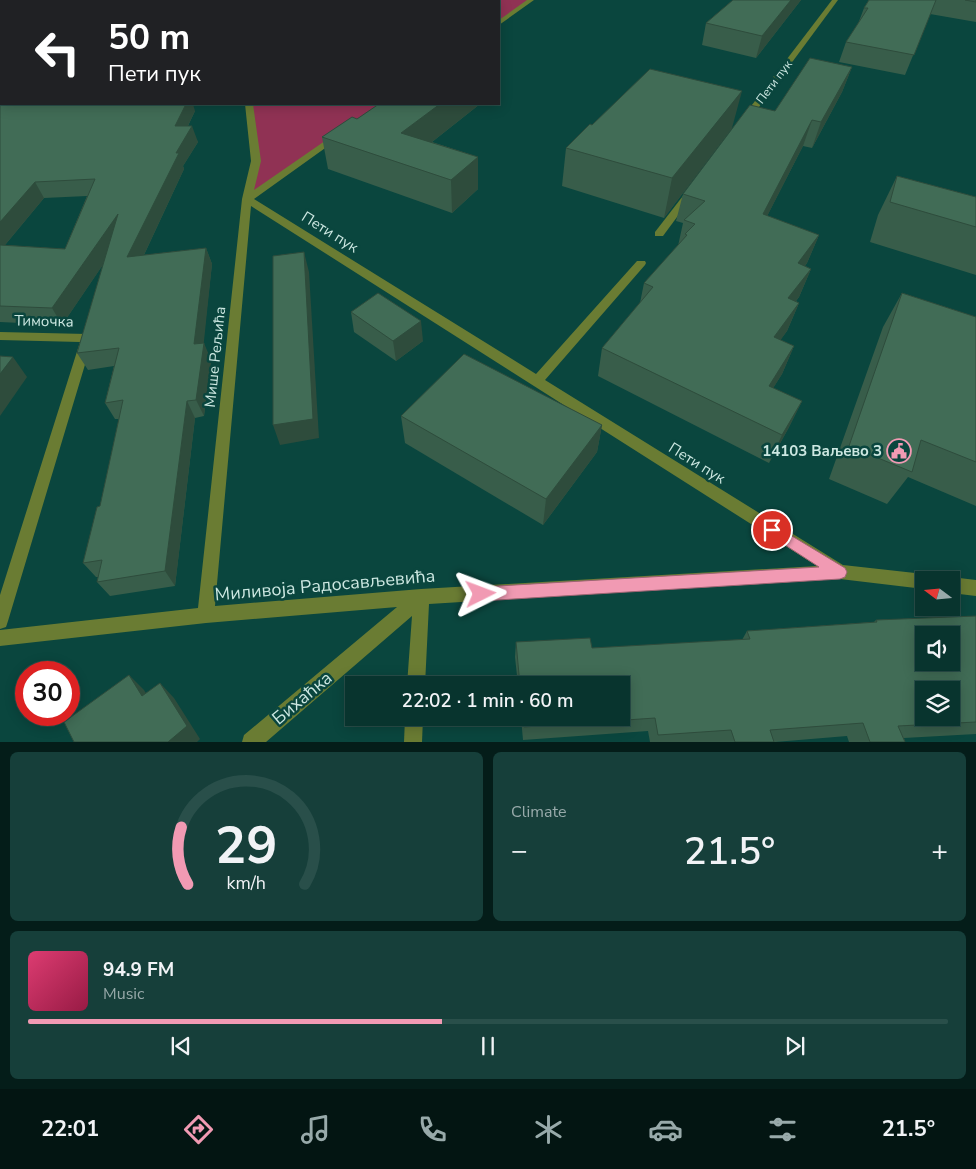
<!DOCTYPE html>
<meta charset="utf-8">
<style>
body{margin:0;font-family:"Nunito Sans",sans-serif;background:#163f3a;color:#f1f3f6;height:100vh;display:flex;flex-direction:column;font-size:19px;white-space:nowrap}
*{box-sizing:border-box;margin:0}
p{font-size:16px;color:#98aaaa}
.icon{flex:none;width:28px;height:28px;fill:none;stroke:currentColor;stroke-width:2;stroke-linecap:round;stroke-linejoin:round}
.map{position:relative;height:742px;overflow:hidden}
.drawer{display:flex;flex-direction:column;gap:10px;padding:10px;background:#041d19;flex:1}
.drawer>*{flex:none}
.guide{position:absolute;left:0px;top:0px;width:500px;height:105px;box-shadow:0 2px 12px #0003,0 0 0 1px #294f4a;background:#202124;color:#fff;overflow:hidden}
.needle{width:32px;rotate:286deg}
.tools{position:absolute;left:915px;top:571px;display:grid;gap:10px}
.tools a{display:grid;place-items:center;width:45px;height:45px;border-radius:0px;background:#08342e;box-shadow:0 2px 12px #0003,0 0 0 1px #294f4a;font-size:25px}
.speed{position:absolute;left:15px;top:661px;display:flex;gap:10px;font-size:25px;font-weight:700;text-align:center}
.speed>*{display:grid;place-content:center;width:65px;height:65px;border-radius:50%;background:#08342e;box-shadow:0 2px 12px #0003,0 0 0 1px #294f4a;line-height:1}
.speed .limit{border:8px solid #d22;background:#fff;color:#111}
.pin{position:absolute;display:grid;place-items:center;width:42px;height:42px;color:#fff;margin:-21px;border:2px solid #fff;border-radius:50%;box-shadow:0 1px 5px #0007}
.me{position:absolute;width:55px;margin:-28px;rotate:87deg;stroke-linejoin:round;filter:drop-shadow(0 0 4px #0008)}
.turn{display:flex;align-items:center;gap:18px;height:105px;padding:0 25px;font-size:22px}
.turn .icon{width:65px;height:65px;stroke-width:2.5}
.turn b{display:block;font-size:35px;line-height:42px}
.big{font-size:38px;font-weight:600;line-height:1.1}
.drawer .card{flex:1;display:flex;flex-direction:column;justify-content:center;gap:8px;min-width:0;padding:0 18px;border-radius:8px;background:#163f3a}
.drawer .dial{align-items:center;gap:0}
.dial svg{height:130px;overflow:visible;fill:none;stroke:#294f4a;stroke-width:7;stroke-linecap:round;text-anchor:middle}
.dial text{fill:#f1f3f6;stroke:none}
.song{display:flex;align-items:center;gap:15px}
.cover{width:60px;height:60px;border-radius:8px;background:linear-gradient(135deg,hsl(340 70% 55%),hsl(340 70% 35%))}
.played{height:5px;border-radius:2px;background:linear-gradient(90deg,#f19ab3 45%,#294f4a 45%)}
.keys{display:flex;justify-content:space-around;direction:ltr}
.heat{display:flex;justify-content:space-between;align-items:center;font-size:28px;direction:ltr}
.drawer .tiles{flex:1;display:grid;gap:10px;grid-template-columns:1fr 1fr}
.card:last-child{grid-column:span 2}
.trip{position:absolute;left:345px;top:676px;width:285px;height:50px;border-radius:0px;background:#08342e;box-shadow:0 2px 12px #0003,0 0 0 1px #294f4a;font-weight:600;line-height:50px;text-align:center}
.dock{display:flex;height:80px;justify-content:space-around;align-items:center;background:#031512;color:#98aaaa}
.dock .icon{width:35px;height:35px}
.dock .on{color:#f19ab3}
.dock b{font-size:22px;color:#f1f3f6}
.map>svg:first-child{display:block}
.green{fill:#903254}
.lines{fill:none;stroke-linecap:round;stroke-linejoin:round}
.minor{fill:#6a7c33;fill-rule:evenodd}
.wall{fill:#385d4a;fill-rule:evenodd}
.shaded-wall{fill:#2e4c3c}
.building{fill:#416c56;stroke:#2e4c3c;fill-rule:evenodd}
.route{fill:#f19ab3;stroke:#9d6474}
.labels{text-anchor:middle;stroke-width:5;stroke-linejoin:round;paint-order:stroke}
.far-street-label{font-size:12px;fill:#cde8e2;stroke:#0a463e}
.street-label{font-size:15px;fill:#cde8e2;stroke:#0a463e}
.poi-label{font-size:15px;font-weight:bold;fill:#cde8e2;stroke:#0a463e;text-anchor:end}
.near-street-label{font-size:18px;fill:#cde8e2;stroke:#0a463e}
</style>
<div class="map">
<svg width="976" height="742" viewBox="0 0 976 742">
<rect width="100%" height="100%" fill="#0a463e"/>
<g class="green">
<polygon points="225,0 531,0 499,23 499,1"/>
<polygon points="249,104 384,104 247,199 256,161"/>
</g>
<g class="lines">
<g class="minor">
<polygon points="223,0 229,0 230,1 224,1"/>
<polygon points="527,0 534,0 499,25 499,20"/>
<polygon points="832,0 838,0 748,122 742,122 742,118"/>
<path d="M245,104H253L261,161L254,190L335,134L342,136L254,199L536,374L637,261H645L646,263L645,265L545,380L843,565L924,574L930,577L931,580H924V589L840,579L429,604L425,685H407L412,616L266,742H242L244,735L397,607L206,623L0,646V630L198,608L242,199L251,161ZM251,206L817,566L421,589L215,606Z"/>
<polygon points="689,191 694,194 663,236 655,236 655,232 686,192"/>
<polygon points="0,332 87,334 93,338 8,621 6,627 0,629 0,595 80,342 0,340"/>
<polygon points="951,577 976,580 976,596 951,593 951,580 945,580"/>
<polygon points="405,718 423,718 422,742 404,742"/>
</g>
</g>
<g class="wall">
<path d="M0,0L195,111L188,126L198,142L183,166L184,169L144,255L206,248L212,264L203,343L211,360L204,416L195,418L175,586L110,596L97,582L98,577H96L83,563L100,506L119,419H115L105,403L114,366L88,370L77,353L104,263L62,325L0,322ZM87,196L65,249L5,245L44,198Z"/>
<polygon points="733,0 801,0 756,58 702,45 706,23"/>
<polygon points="869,0 976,0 976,22 930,14 905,75 839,62 846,42 858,24 864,8"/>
<polygon points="852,67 842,92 812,148 803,146 767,216 819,235 807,263 805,266 811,269 799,297 796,301 799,303 787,331 780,340 794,346 782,374 773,388 802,401 788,429 769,463 598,376 602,348 640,303 644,283 678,246 683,223 676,221 683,194"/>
<polygon points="480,104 432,142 478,157 478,189 452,213 328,169 322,137 357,119"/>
<polygon points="732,128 664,218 562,186 566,148"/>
<polygon points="897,176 976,197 976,275 870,242 878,215"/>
<polygon points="902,293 976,317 976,506 908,477 887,504 829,479 883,327"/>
<polygon points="351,312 423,341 396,361 354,332"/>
<polygon points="401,416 602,425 597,452 543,525 405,443"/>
<polygon points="976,616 976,734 904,738 905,742 849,742 847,736 775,742 650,742 648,731 523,740 521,718 621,718 621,685 518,685 515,657 516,642 592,648 742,640 747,631 874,622 876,620"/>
</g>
<g class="shaded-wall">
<polygon points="180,0 190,0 191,1 179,1"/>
<polygon points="791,0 801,0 756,58 762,36"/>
<polygon points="852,67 842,92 812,148 821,122"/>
<polygon points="742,91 732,128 664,218 672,178"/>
<polygon points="186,104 193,104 195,111 180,142 175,126"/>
<polygon points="440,104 480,104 404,164 401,133"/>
<polygon points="812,120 803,146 754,242 763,214"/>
<polygon points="192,126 198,142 183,166 184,169 135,274 127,257 176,153"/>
<polygon points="478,157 478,189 452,213 451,180"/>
<polygon points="35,182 44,198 0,251 0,222"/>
<polygon points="118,214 126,231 62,325 52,308"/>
<polygon points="819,235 807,263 786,291 798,263"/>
<polygon points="206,248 212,264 202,360 204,343 211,360 204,416 196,400 194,344"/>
<polygon points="304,252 309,272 319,438 280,445 273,425"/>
<polygon points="811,269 799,297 776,326 788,298"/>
<polygon points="799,303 787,331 763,365 774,337"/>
<polygon points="421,321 423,341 396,361 393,341"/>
<polygon points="794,346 782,374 757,414 769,386"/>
<polygon points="13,357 27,377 0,416 0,374"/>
<polygon points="187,401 195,418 175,586 165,571"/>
<polygon points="802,401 788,429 769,463 782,435"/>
<polygon points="602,425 597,452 543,525 546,499"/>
<polygon points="129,675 144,690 157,711 142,696"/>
<polygon points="160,683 174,698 200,739 197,742 168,742"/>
</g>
<g class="building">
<polygon points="0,0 180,0 179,1 1,1 1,104 186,104 175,126 192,126 176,153 179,153 127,257 206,248 194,344 204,343 196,400 187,401 165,571 97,582 102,560 83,563 97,507 100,506 123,400 105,403 119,348 77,353 118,214 52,308 0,306 0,245 65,249 95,179 35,182 0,222"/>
<polygon points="733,0 791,0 762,36 706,23"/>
<polygon points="869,0 936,0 914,55 846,42 868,8 864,8"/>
<polygon points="965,0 976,0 976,2"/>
<polygon points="810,58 852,67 821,122 812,120 763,214 819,235 798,263 811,269 788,298 799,303 774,337 794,346 769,386 802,401 782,435 602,348 653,287 644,283 687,235 685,234 695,224 684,220 705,201 683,194 750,105 775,111"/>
<polygon points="650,69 742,91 672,178 566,148 590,124 592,125"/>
<polygon points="379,104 440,104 401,133 478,157 451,180 322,137 352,117 357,119"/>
<polygon points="897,176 976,197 976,227 890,202"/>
<polygon points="304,252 313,419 273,425 273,256"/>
<polygon points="378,293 421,321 393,341 351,312"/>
<polygon points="902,293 976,317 976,462 921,440 912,472 849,446"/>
<polygon points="464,354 602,425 546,499 401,416"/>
<polygon points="0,356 13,357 0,374"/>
<path d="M976,616V722L898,726L905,742H870L863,723L770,730L774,742H735L731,730L658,735L655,718L524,727L523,718H621V685H520L516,642L590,638L592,648L750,639L747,631L877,622L876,620ZM924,635H951V662H924ZM924,690H951V718H924Z"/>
<polygon points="129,675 142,696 160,683 187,726 168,742 74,742 64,722"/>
</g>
<polygon class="route" points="772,524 845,568 847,572 845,577 840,579 481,601 476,599 474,594 476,589 481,587 819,567 768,534 765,530 768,526"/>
<defs>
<g id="civic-ring" transform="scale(1.25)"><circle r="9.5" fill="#0a463e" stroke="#f19ab3" stroke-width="1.5"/><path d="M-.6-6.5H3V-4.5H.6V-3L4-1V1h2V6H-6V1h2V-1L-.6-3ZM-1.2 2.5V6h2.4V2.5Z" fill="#f19ab3"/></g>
</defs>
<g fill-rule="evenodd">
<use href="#civic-ring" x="899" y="451"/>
</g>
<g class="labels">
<g class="far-street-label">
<text transform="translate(774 82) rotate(-53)" y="4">Пети пук</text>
</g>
<g class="street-label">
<text transform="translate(330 232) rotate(32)" y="5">Пети пук</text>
<text transform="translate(44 321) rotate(1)" y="5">Тимочка</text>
<text transform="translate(215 357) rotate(-84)" y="5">Мише Рељића</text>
<text transform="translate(697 463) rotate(32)" y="5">Пети пук</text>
</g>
<g class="poi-label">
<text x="882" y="456">14103 Ваљево 3</text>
</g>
<g class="near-street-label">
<text transform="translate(325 585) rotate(-5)" y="6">Миливоја Радосављевића</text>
<text transform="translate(302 698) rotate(-40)" y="6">Бихаћка</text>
</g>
</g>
</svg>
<div class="tools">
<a><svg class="needle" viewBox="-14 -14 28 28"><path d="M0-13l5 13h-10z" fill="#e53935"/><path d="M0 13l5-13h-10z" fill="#98aaaa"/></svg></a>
<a><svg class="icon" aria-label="sound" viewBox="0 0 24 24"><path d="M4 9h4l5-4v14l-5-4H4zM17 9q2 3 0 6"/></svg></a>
<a><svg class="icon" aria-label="layers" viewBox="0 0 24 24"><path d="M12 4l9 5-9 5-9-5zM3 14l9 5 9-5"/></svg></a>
</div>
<div class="speed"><div class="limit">30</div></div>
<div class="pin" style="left:772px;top:530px;background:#d93025"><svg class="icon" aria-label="arrive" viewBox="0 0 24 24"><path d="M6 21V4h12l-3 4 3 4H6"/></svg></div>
<svg class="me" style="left:481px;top:594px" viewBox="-20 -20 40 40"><path d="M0-17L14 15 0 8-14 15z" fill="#f19ab3" stroke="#fff" stroke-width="4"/></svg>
<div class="trip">22:02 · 1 min · 60 m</div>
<div class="guide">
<div class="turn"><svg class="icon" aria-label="left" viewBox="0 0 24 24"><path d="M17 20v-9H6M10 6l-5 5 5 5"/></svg><div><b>50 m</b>Пети пук</div></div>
</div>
</div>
<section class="drawer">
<div class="tiles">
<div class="card dial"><svg viewBox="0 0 100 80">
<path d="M14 69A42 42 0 1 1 86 69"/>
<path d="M14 69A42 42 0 0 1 10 34" stroke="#f19ab3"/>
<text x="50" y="56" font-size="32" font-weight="700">29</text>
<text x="50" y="72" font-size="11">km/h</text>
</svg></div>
<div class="card"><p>Climate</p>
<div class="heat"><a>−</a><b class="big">21.5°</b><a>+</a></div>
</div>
<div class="card">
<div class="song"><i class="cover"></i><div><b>94.9 FM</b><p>Music</p></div></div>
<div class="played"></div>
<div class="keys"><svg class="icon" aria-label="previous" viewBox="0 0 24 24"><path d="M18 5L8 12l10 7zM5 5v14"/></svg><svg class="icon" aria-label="pause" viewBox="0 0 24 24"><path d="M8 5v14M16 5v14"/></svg><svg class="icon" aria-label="next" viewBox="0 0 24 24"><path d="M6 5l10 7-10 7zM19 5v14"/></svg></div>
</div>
</div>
</section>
<nav class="dock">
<b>22:01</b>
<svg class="icon on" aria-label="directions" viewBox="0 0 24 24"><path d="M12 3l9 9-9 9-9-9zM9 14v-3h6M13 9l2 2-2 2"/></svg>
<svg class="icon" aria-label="music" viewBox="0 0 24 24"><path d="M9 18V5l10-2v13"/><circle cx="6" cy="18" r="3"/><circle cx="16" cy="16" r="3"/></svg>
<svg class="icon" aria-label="phone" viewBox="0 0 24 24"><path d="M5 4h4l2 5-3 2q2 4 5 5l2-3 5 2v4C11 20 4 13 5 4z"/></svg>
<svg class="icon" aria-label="climate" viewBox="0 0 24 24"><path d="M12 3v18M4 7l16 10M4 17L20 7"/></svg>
<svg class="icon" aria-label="car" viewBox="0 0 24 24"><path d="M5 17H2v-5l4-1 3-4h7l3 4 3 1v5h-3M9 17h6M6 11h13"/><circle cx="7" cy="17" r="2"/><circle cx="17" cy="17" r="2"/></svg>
<svg class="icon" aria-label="filters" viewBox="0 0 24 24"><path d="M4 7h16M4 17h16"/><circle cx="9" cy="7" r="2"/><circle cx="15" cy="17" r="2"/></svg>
<b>21.5°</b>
</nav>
